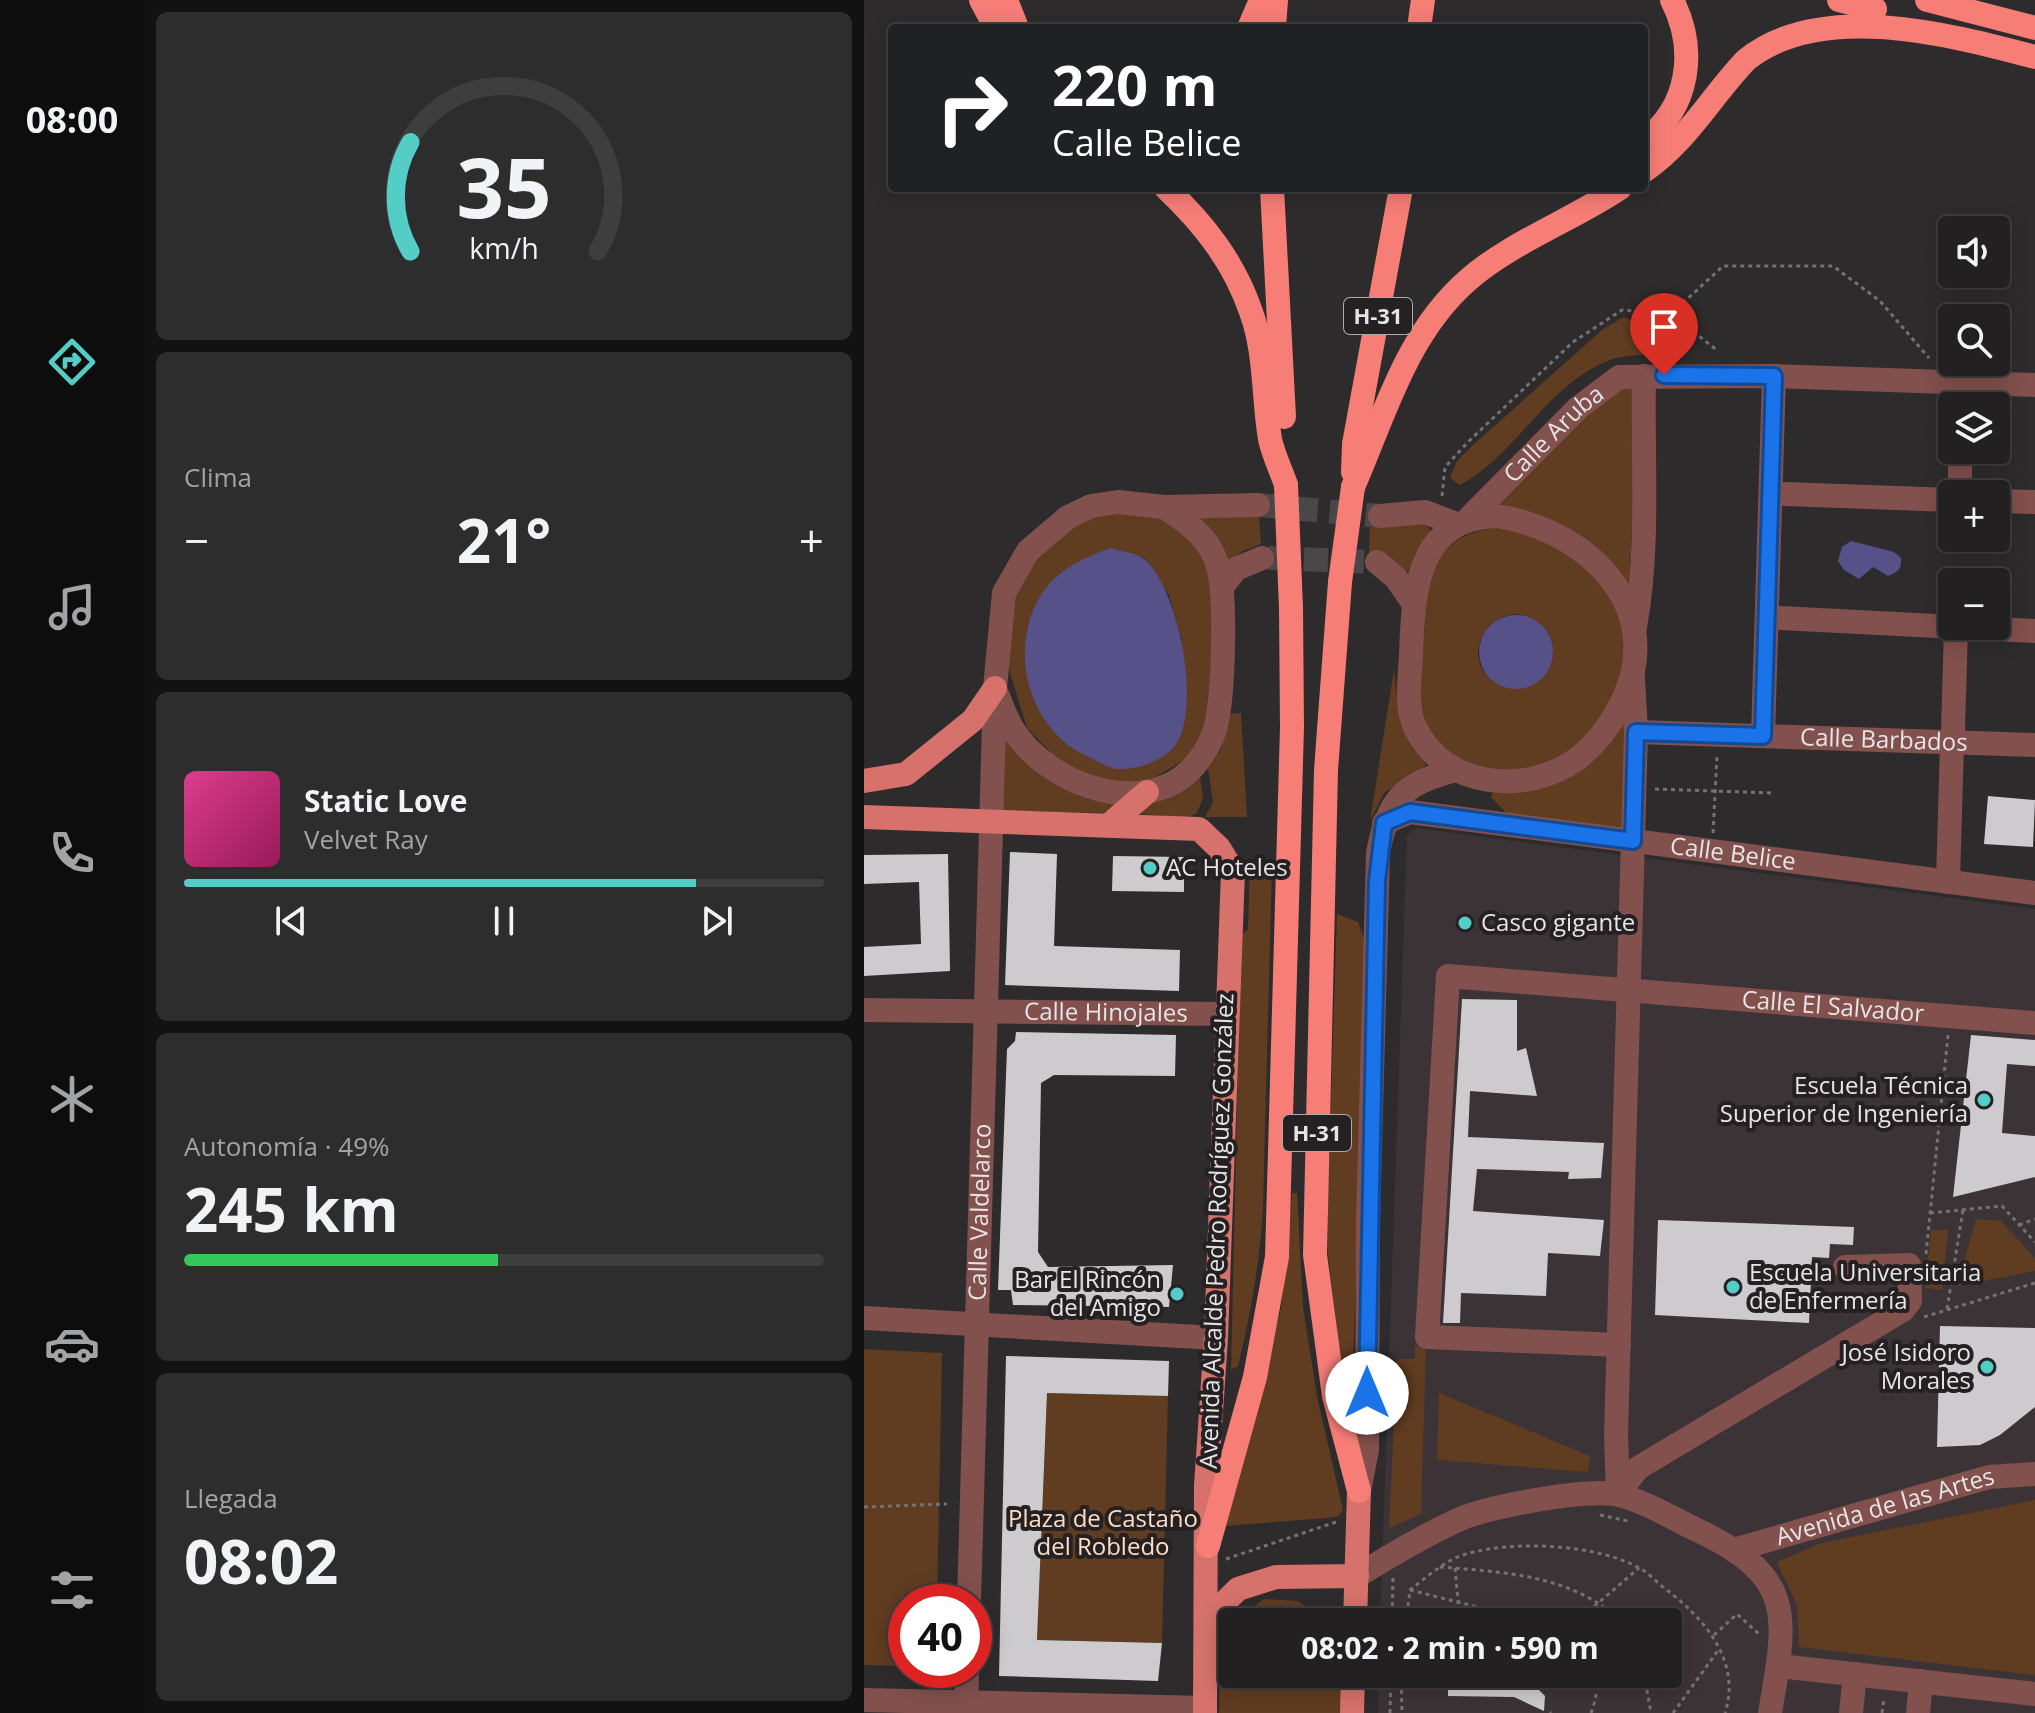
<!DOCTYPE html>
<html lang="es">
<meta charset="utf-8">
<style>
body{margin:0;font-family:"Open Sans",sans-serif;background:#2e2d2e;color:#f1f3f6;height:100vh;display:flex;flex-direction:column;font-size:30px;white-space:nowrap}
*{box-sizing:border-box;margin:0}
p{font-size:26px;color:#a2a3a5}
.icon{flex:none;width:44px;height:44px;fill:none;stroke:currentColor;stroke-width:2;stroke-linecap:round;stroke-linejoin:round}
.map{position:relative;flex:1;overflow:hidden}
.panel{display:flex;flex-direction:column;gap:12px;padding:12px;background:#131212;width:720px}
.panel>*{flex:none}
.banner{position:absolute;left:24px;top:24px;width:760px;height:168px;border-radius:8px;box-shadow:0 4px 20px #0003,0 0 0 2px #3f3e3f;background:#202124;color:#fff;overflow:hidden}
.fabs{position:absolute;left:1074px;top:216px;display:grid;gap:16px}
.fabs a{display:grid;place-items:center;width:72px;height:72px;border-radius:8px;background:#222021;box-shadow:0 4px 20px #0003,0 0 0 2px #3f3e3f;font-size:40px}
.speed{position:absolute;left:24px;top:1584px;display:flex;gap:16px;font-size:40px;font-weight:700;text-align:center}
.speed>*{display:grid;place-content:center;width:104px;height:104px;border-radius:50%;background:#222021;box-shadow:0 4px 20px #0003,0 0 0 2px #3f3e3f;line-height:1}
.speed .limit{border:12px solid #d22;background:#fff;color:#111}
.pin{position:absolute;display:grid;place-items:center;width:68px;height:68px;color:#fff;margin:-82px -34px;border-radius:50% 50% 50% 0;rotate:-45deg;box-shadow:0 0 8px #0007}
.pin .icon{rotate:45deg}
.me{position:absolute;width:88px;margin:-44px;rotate:0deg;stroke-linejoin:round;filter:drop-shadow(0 0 6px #0008)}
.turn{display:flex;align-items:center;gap:28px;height:168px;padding:0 32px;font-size:36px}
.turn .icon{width:104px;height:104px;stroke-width:2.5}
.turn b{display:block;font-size:56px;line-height:68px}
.big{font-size:60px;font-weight:700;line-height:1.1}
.panel .widget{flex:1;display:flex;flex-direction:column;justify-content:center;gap:12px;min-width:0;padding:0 28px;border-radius:12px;background:#2e2d2e}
.panel .dial{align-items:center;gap:0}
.dial svg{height:208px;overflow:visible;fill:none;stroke:#3f3e3f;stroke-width:7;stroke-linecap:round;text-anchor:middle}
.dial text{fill:#f1f3f6;stroke:none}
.song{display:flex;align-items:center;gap:24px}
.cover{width:96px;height:96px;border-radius:12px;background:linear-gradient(135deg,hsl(330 70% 55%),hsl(330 70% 35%))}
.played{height:8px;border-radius:4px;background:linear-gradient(90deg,#54cdc7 80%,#3f3e3f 80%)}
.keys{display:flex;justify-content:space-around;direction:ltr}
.heat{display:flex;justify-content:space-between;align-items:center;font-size:44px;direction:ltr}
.charge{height:12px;border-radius:6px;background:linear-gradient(90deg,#34c759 49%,#3f3e3f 0)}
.trip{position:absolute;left:354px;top:1608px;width:464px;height:80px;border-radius:8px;background:#222021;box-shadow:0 4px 20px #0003,0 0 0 2px #3f3e3f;font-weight:700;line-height:80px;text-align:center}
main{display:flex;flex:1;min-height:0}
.tab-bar{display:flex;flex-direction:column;width:144px;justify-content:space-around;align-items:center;background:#0e0d0d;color:#a2a3a5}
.tab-bar .icon{width:56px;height:56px}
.tab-bar .selected{color:#54cdc7}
.tab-bar b{font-size:36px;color:#f1f3f6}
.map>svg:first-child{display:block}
.built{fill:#3c3337}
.green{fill:#603c21;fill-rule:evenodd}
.water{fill:#57518a}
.building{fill:#cdcbce}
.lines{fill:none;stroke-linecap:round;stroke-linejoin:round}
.minor-tunnel{stroke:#4a4748;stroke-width:24;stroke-dasharray:24 12;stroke-linecap:butt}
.path{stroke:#757273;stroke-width:3;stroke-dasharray:4 4;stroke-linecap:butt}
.minor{stroke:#82504d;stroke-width:24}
.major{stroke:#d6716b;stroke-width:24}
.highway{stroke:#f77d77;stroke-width:24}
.highway-bridge{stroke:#f77d77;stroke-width:24}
.route-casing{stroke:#114b97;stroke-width:20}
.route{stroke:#1a73e8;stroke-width:14}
.poi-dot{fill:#54cdc7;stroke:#252122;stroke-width:3}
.labels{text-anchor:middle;stroke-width:8;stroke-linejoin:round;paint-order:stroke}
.shield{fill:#252122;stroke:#adaaaa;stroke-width:2}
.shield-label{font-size:22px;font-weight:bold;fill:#e7e4e5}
.street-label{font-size:24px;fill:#e7e4e5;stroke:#252122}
.poi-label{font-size:24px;fill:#e7e4e5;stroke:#252122;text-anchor:start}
.park-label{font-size:24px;fill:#fddcc5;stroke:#252122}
</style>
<main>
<nav class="tab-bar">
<b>08:00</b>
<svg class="icon selected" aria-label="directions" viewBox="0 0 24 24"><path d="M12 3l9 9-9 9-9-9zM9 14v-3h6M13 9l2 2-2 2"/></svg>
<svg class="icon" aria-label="music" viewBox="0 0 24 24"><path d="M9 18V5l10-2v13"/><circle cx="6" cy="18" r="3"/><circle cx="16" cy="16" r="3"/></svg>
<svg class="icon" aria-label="phone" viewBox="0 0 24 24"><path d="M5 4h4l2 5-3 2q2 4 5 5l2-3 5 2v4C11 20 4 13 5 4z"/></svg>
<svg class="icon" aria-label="climate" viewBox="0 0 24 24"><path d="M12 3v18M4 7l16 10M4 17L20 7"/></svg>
<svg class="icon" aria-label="car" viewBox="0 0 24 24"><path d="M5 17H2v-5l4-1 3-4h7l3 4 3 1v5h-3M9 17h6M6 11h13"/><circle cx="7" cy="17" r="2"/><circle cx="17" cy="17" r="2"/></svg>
<svg class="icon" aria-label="filters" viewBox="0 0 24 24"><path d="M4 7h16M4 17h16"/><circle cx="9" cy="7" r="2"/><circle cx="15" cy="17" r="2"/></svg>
</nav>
<section class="panel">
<div class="widget dial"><svg viewBox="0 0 100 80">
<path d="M14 69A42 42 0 1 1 86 69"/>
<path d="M14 69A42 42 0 0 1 14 27" stroke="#54cdc7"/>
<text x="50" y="56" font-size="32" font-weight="700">35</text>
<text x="50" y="72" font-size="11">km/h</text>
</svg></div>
<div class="widget"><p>Clima</p>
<div class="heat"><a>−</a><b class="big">21°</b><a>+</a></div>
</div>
<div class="widget">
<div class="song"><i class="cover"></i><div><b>Static Love</b><p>Velvet Ray</p></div></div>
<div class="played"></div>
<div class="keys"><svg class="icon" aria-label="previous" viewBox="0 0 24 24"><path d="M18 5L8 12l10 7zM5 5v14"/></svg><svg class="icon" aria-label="pause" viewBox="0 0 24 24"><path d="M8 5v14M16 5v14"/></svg><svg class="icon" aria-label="next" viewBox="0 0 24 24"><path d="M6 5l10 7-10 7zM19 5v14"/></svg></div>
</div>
<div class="widget"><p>Autonomía · 49%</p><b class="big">245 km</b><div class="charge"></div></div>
<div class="widget"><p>Llegada</p><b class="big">08:02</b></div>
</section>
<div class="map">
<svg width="1171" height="1713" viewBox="0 0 1171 1713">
<rect width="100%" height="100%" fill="#2e2b2c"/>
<polygon class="built" points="552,828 1171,909 1171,1713 514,1713 515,1674 804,1674 804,1622 516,1622 543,835"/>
<g class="green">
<path d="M760,317L789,328L812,347L808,355C787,355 761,353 741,362C682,387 652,455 596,485L586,478L593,461L608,446L739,329Z"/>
<path d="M775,383L765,591C724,531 698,522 630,503L749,388Z"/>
<path d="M288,511L324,532L344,561L349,594L345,721L325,757L283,782L239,783L193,759L163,728L142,660L151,587L184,539L230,513ZM246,548L280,558L305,595L318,642Z"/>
<polygon points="325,511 395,515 397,544 379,551 362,564"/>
<polygon points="561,521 567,533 551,554 544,572 539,572 524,555 505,553 506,522"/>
<path d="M628,528C640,529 659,527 670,533C690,543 718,562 735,578C769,612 769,683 737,718C728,729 717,746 705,754C657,786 592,775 561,727C550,710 558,606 563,583C565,575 572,563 577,556C591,537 606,533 628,528ZM655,614L684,633L689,654C676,716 593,683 619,635C627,620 639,615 655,614Z"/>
<polygon points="530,670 533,697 562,765 520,793 506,821"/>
<polygon points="377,713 383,817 341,817 349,802 344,768 357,749 365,714"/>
<polygon points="762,720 760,828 644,815 627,797 630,791"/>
<polygon points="141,729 259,803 239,813 137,811"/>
<polygon points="335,769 339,798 333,813 323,818 277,814 281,808"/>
<path d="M386,859L408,866L399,1207C396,1261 387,1313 374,1366L367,1370L377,934L384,930Z"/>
<polygon points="473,914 494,922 502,944 489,1370 486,1374 477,1362 464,1255 464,1193"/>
<polygon points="428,1193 433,1193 439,1307 453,1396 479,1510 475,1516 463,1518 361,1526 417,1308"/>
<polygon points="1112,1219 1137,1221 1171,1258 1171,1271 1093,1286"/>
<polygon points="1067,1230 1084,1230 1078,1290 1061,1288"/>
<polygon points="551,1346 562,1346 557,1514 525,1528 533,1359 551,1359"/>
<polygon points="0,1349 78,1353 73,1602 42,1602 42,1666 0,1665"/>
<polygon points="183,1393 304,1396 298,1643 173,1640"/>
<polygon points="575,1393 726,1456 724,1472 573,1460"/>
<polygon points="1171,1500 1171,1675 935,1647 933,1605 913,1562 958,1543"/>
<polygon points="400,1599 434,1601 465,1622 370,1622"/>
<polygon points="368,1625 368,1674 479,1674 478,1713 355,1713 357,1644"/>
</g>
<g class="water">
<path d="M987,541L1030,552L1037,558C1038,569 1034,572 1024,576L1009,567L995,579L980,570L974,561L978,547Z"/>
<path d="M246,548C256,551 273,553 280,559C315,588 339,711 310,747C298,761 272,770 255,769C246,769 235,762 227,758C167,734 144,656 174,600C189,571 218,559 246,548Z"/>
<circle cx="652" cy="652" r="37"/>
</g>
<g class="building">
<polygon points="1124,796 1171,800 1169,847 1120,844"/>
<polygon points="146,852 193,854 190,946 316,950 315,991 141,985"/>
<polygon points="84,854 86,971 0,976 0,947 57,944 55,882 0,884 0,855"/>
<polygon points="249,856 320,857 320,892 248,891"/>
<polygon points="598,999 653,1000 653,1051 662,1048 673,1096 606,1091 604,1137 740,1143 737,1178 704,1179 705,1172 613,1169 609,1211 740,1220 736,1256 684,1253 682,1296 597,1293 596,1323 579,1323"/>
<polygon points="152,1032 312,1035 311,1076 190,1075 177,1083 174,1252 184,1267 309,1265 305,1307 149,1305 147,1290 134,1290 143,1049 151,1041"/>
<polygon points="1107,1035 1171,1040 1171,1066 1143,1064 1138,1133 1171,1136 1171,1177 1089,1197"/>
<polygon points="794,1220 990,1227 989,1245 966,1244 965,1258 948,1257 945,1323 791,1315"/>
<polygon points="1076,1326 1171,1328 1171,1407 1136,1435 1116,1445 1073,1447"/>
<polygon points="142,1356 305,1361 304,1396 183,1393 173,1640 298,1643 294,1681 135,1676"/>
<polygon points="584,1674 660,1675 681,1696 680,1711 650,1697 584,1696"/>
</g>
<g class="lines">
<g class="minor-tunnel">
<polyline points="394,505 516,516"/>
<polyline points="404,558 513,562"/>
</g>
<g class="path">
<polyline points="807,314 859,266 969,266 1016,301 1065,358"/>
<polyline points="578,496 581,467 606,440 709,342 758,310 807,314 854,351"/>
<polyline points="791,789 909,793"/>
<polyline points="849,833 853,756"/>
<polyline points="1066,1213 1138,1206 1171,1242"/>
<polyline points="1155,1225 1171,1219"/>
<polyline points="1062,1254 1084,1035"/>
<polyline points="1083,1309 1099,1210"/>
<polyline points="1060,1317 1171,1283"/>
<polyline points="0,1507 83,1504"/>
<polyline points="736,1515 764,1521"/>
<polyline points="362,1559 472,1522"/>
<path d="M576,1567C639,1572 711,1575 757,1622"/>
<polyline points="591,1568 596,1622"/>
<polyline points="546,1590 673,1622"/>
<polyline points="528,1622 529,1578"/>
<path d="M542,1622L546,1590C563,1577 581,1560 602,1554C649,1540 733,1544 775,1568C784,1572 791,1581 799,1587C839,1617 878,1660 861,1713"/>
<polyline points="712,1622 775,1568"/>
<polyline points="850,1635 873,1614 895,1634"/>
<polyline points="537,1674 538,1713"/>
<polyline points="780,1674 787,1713"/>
<polyline points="686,1712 687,1713"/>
<polyline points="526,1713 527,1674"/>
<polyline points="727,1713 732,1698 730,1674"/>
<polyline points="809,1713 855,1649"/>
<polyline points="1018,1713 1020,1697"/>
</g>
<g class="minor">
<polyline points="921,494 1088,500"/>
<polyline points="1096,494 1096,450"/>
<polyline points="1132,501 1171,502"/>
<polyline points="516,516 561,512 592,524"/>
<path d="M633,516C727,531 807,612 755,708C745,727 730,746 713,759C662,796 579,788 551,727C541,706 546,677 547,655C549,591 553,518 633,516Z"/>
<path id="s1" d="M606,517L714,408L755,377L910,376L1171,385"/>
<polyline points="513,562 532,578 549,603"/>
<polyline points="358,587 372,569 398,558"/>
<polyline points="916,618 1171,631"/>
<path d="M771,627C786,544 778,459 780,376"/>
<path d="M133,694C138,705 142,718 148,728C183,786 287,824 335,760C343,749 351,735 353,721C359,690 364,585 351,558C341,534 321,521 300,507"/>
<polyline points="1089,731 1092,627"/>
<path id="s2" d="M772,732L1171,745"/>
<polyline points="899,736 910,376"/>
<path id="s3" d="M520,823L546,812L1171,893"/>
<polyline points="1084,882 1088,743"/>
<path id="s4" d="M0,1010L362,1014"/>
<polyline points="0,1318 352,1338"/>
<path id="s5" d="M755,1345L563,1337L584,976L1171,1023"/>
<path d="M495,1491L503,1450L504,1220L514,853C524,800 538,783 592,770"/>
<polyline points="754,1494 752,1435 772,732 769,678"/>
<polyline points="754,1494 774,1468 1039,1310 1046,1301 1045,1265 981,1267"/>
<path id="s6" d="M873,1549L1125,1477L1171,1474"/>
<path d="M493,1576C526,1556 559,1536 594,1520C622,1507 726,1487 755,1495C782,1502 808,1518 833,1530C932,1577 923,1614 906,1713"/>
<path id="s7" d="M105,1602L131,688L140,593L164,551L204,517L227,506L254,502L300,507L394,505"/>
<polyline points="915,1666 1171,1694"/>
<polyline points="0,1700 341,1708"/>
<polyline points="102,1713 103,1670"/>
<polyline points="987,1713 991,1674"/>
<polyline points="1054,1713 1057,1681"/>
</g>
<g class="major">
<polyline points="0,781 42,774 109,720 131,688"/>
<polyline points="0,817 335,829 355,848 369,871 352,1338 342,1486 341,1713"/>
<polyline points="246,824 283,792"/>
<polyline points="344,1619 374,1589 412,1577 493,1576"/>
<polyline points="491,1622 495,1491"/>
<polyline points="488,1713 489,1674"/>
</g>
<g class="highway">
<polyline points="117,0 132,28"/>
<polyline points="142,0 153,28"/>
<polyline points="975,0 1011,9"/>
<polyline points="1063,0 1171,28"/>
<polyline points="385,28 397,0"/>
<polyline points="410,28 412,0"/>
<polyline points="555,28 559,0"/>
<path d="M780,141C826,107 833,49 808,0"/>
<path d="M780,171C826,138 845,99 882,60C956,0 1084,34 1171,57"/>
<path d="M302,188C340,224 370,262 387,312C402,352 399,398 406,439C409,454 417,470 422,485"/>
<polyline points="408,188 420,417"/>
<polyline points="489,472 490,444 537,188"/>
<path d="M489,487C521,414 542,334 604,280C644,244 710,219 756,188"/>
<polyline points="476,582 462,770 451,1255 470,1396 495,1491"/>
<polyline points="344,1546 391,1377 413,1257 428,727 427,608"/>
</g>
<g class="highway-bridge">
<polyline points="422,485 427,608"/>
<polyline points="476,582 489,487"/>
</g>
</g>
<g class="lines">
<g class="route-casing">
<polyline id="route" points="503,1393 513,881 520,823 546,812 769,841 772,732 899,736 910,376 800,375"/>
</g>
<use href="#route" class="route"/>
</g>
<g class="poi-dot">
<circle cx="286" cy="868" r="8"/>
<circle cx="601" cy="923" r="8"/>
<circle cx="1120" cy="1100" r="8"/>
<circle cx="869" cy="1287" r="8"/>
<circle cx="313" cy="1294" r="8"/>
<circle cx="1123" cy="1367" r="8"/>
</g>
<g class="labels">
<g class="shield">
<rect x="480" y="298" width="68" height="36" rx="6"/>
<rect x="419" y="1115" width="68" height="36" rx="6"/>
</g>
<g class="shield-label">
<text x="514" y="324">H-31</text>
<text x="453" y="1141">H-31</text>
</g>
<g class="street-label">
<text dy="8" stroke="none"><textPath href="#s1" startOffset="118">Calle Aruba</textPath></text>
<text dy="8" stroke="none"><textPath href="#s2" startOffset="248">Calle Barbados</textPath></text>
<text dy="8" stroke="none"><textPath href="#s3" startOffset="354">Calle Belice</textPath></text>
<text dy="8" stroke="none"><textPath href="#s5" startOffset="940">Calle El Salvador</textPath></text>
<text dy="8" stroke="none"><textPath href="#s4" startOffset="242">Calle Hinojales</textPath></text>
<text dy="8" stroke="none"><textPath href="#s7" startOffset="390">Calle Valdelarco</textPath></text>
<text transform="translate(353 1231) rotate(-88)" y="8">Avenida Alcalde Pedro Rodríguez González</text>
<text dy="8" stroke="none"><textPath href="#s6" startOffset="154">Avenida de las Artes</textPath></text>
</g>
<g class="poi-label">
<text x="302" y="876">AC Hoteles</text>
<text x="617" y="931">Casco gigante</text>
<text x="1104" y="1094" text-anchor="end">Escuela Técnica<tspan x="1104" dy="28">Superior de Ingeniería</tspan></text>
<text x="885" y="1281">Escuela Universitaria<tspan x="885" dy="28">de Enfermería</tspan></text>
<text x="297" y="1288" text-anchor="end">Bar El Rincón<tspan x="297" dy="28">del Amigo</tspan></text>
<text x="1107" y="1361" text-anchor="end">José Isidoro<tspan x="1107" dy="28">Morales</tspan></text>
</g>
<g class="park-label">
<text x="239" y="1527">Plaza de Castaño<tspan x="239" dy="28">del Robledo</tspan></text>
</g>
</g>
</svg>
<div class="fabs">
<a><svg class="icon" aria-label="sound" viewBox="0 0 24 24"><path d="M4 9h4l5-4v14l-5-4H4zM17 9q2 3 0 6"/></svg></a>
<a><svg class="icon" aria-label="search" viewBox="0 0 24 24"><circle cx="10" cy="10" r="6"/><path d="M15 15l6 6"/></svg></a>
<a><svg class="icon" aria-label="layers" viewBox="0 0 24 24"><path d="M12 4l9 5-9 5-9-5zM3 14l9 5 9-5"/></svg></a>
<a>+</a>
<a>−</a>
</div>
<div class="speed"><div class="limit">40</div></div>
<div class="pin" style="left:800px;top:375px;background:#d93025"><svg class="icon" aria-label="arrive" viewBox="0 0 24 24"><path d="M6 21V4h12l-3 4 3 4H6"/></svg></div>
<svg class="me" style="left:503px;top:1393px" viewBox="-20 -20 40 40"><circle r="19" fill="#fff"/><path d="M0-13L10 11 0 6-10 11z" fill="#1a73e8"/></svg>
<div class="trip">08:02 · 2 min · 590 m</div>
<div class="banner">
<div class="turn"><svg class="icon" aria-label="right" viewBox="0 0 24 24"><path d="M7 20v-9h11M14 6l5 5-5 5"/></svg><div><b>220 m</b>Calle Belice</div></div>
</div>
</div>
</main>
